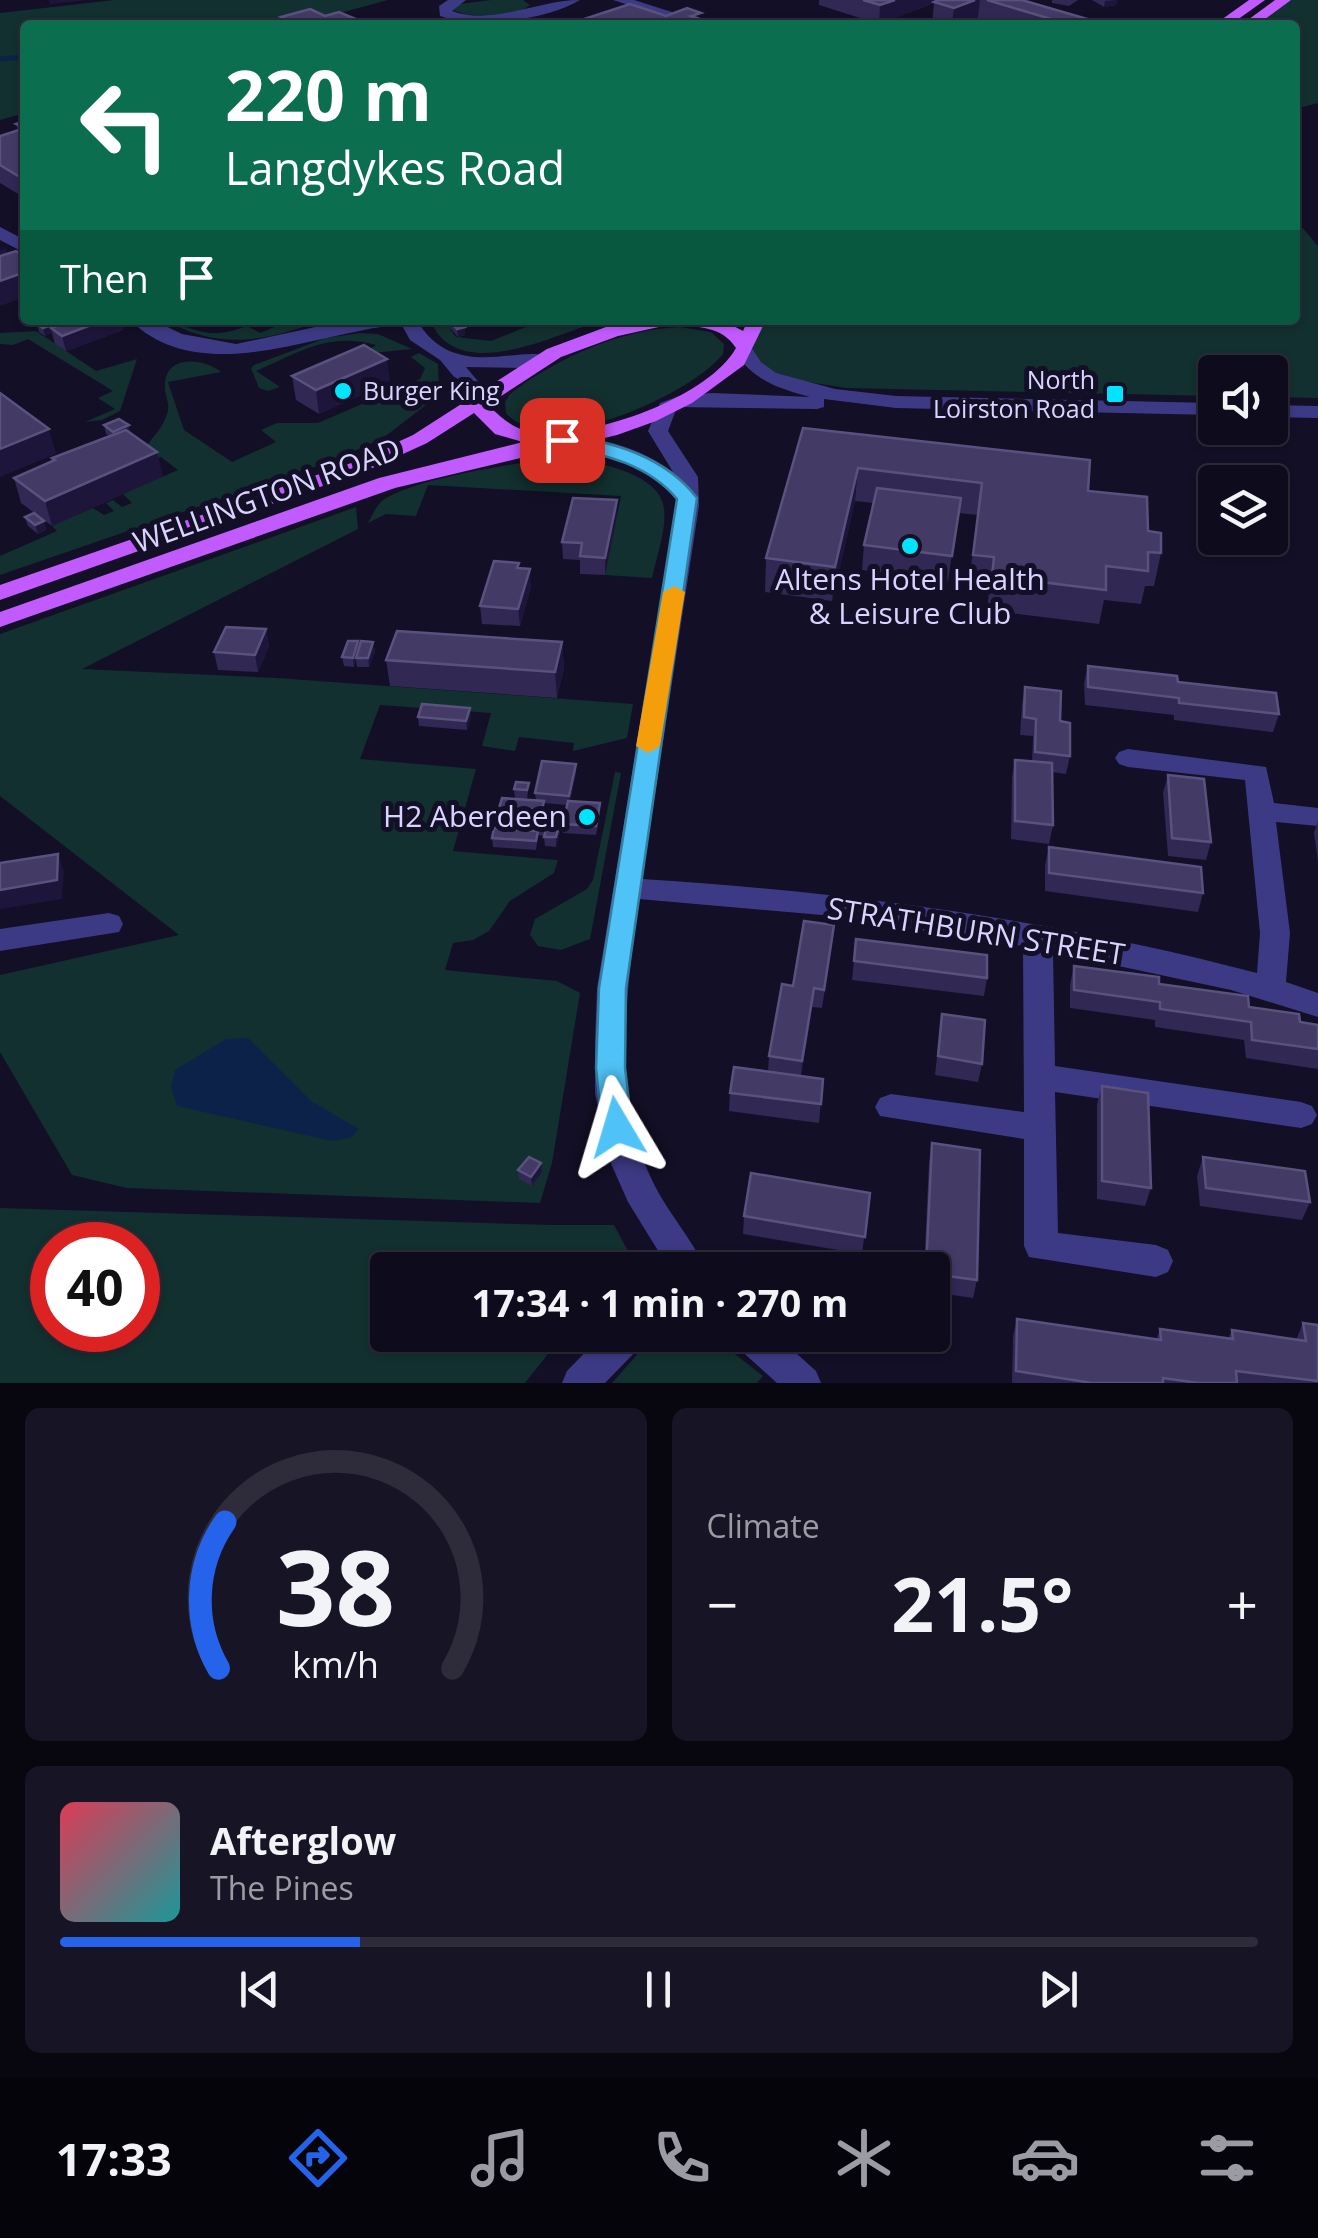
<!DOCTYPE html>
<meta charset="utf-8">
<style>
body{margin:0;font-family:"Open Sans",sans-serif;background:#171425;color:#f1f3f6;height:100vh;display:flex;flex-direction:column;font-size:38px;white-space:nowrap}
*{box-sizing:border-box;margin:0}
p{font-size:32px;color:#9b9ba3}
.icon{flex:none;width:55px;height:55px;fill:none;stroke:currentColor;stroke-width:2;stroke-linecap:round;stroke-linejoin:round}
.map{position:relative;height:1383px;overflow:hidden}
.details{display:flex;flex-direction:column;gap:25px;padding:25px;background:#08060f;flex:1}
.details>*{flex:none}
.banner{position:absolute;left:20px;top:20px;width:1280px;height:305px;border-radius:10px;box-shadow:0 2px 8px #0004,0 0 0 2px #2e2b3b;background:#0b6e4f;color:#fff;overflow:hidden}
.fabs{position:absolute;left:1198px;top:355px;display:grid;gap:20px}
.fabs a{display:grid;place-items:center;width:90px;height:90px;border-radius:10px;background:#0e0b1c;box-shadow:0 2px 8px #0004,0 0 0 2px #2e2b3b;font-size:50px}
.speed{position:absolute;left:30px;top:1222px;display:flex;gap:20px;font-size:50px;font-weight:700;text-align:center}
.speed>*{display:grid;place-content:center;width:130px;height:130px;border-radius:50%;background:#0e0b1c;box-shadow:0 2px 8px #0004,0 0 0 2px #2e2b3b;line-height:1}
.speed .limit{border:15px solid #d22;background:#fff;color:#111}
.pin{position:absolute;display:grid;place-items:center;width:85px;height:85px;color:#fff;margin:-42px;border-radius:20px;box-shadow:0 5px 15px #0006}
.me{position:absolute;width:110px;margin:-55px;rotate:353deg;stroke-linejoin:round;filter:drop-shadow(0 0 8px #0008)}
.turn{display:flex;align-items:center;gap:35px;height:210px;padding:0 40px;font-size:45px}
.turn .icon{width:130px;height:130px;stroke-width:2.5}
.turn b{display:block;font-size:70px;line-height:85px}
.then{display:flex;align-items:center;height:95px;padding:0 40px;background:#0003;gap:20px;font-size:38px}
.big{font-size:75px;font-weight:700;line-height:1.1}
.details .widget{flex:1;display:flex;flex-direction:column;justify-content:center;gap:15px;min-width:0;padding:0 35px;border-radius:15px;background:#171425}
.details .dial{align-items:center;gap:0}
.dial svg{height:260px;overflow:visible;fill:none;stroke:#2e2b3b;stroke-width:7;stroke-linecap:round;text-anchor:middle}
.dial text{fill:#f1f3f6;stroke:none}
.song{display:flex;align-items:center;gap:30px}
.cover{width:120px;height:120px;border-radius:15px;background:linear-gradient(135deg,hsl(350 70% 55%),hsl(180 70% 35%))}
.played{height:10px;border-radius:5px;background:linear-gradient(90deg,#2563eb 25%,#2e2b3b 25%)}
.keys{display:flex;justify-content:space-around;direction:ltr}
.heat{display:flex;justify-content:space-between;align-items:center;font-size:55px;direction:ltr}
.details .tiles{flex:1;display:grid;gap:25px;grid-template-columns:1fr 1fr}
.widget:last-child{grid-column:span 2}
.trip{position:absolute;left:370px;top:1252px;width:580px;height:100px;border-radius:10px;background:#0e0b1c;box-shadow:0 2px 8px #0004,0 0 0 2px #2e2b3b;font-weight:700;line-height:100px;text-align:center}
.dock{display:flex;height:160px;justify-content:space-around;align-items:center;background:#06040b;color:#9b9ba3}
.dock .icon{width:70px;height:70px}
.dock .selected{color:#2563eb}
.dock b{font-size:45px;color:#f1f3f6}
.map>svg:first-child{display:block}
.green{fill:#12302f;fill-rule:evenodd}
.water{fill:#0c2248}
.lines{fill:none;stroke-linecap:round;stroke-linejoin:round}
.stream{stroke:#0c2248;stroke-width:5}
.minor{fill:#3d3a85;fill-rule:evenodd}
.major{fill:#c25bff;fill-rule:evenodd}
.wall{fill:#312854}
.shaded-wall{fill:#1d163a}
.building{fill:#433a66;stroke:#5a527e;stroke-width:2.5}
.route{fill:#4fc3f7;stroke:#337fa1;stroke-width:2.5}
.slow{fill:#f59e0b}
.poi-dot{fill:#00e5ff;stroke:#130f26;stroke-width:4}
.labels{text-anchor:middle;stroke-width:10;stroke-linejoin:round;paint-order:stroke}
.far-poi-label{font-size:25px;fill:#d9d4ff;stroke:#130f26;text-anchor:end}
.street-label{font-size:30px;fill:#d9d4ff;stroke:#130f26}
.poi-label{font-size:30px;fill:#d9d4ff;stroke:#130f26}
</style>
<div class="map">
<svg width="1318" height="1383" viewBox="0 0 1318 1383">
<rect width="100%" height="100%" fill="#130f26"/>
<g class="green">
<polygon points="114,0 388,0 296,25 25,25 25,113 0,120 0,13"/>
<path d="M491,0H523L530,5C515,18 472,19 453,10L460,4Z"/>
<polygon points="1284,0 1318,0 1318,103 1295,109 1295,25 1248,25"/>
<polygon points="1295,219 1318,246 1318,398 1270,397 1270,372 1215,372 1215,396 846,388 770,376 745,355 757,320 1295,320"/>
<path d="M166,320C200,331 210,340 247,326L260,333L291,320H322C269,341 217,351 166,320Z"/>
<path d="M430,320H453L458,326L450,329L456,337L491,341L543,320H593L589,325C545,339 456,383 430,320Z"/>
<path d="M680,327L711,332L724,344L723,354C692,394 546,461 506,413L505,402L510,394C556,358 622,329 680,327Z"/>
<polygon points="36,331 96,371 137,359 120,411 102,420 85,422 115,409 98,398 113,391 28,339 13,345 0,344 0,333"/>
<path d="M360,333L378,334L412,349L363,354L376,345C327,332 301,352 256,371L280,387L268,391L259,388L251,368L254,365L326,338Z"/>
<path d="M419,353L438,364L439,395L383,438L337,459L0,575V556L57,531L52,526L93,508L104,515L114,511L106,503L113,500L122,507L132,503L123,494L178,470L161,457L149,462L141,456C148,440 160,433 166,417C172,404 164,397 165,385C165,354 205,358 221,372L168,382L184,430L232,462L276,442L261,430L277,423H318L420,379L425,368L411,357Z"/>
<path d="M556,458C585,458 660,471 664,508C667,529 656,558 652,578L605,575L621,496L428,485L416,516L386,514L368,523C373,514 377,503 386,498C423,477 512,464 556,458Z"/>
<polygon points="356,507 358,529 82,669 277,678 633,704 627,738 573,751 574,743 519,737 515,751 482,746 491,713 380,705 360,759 476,769 453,851 558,860 554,873 510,901 489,931 473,940 453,943 445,970 557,981 580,993 552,1163 540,1203 127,1188 72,1175 0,1052 0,975 179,935 0,796 0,634"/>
<polygon points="615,772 621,773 590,939 561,950 538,946 530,935 535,919 587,889 593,880"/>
<path d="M0,1208L549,1225H614L628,1251L622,1270H388V1335H563L525,1383H0ZM52,1245H138V1330H52Z"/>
<polygon points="682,1335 727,1348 763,1376 757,1383 612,1383 642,1349"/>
</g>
<polygon class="water" points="248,1038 311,1101 359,1129 350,1138 332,1141 177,1106 171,1087 175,1070 226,1039"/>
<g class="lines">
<polyline class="stream" points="0,59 25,57"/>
<g class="minor">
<path d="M448,0H466L452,11C494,26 537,0 580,0C547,20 477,29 440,16L439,6Z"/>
<polygon points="613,0 634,0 713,25 691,25"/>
<polygon points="0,227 25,240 25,253 0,240"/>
<path d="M130,320H153L182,334L236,344L348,320H397L388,326C308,336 198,387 130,320Z"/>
<path d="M399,320H417C454,386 528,340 552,359L526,368L466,367L492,398L482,404L475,402L440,360L410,340Z"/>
<path d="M744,345L751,347L761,362L776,373L835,389L896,396L1215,403V415L896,408L824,399V407L817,409L677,407L668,431L698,477L699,506L642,879C849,892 1057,920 1257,973L1260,933L1245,780L1128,767L1119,764L1115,758L1119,752L1128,749L1266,767L1274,803L1318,808V826L1276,822L1290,933L1286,982L1318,993V1017L1231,990L1053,952L1055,1066L1301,1102L1312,1106L1317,1115L1312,1124L1301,1128L1055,1092L1058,1233L1156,1245L1168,1250L1173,1261L1168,1272L1156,1277L1029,1257L1024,1246V1139L880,1116L875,1107L880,1098L891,1094L1024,1112L1023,946L822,915L639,899C627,991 611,1090 651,1178C666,1211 692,1238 706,1270H670L628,1202L609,1159L595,1094V1041L597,988L677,500C643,460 602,456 555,444L552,440L562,434C602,438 641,448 673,472L648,431L660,403L679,396L712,393L810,397C777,388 753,380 734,351Z"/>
<polygon points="1270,405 1318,406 1318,418 1270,417"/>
<polygon points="109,913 119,916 123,924 119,932 0,951 0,929"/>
<polygon points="602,1335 645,1335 640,1347 605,1383 562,1383 567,1371"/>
<polygon points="732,1335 776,1335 816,1371 821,1383 777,1383 737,1347"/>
</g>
<g class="major">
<polygon points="1249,0 1265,0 1230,25 1214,25"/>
<polygon points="1275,0 1291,0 1257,25 1241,25"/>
<path d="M641,320H722L743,331L748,320H766L744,365L692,403L656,421L617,435L395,488L0,627V612L379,478L523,442L495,434L474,413L427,443L368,470L0,600V585L354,462L413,435L547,349L606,327ZM677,323C700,329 721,325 736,348C708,398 592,438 537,433C517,431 505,421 491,408L492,402L561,357L618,336Z"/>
</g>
</g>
<g class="wall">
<polygon points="819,0 1022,0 1087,19 1086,25 932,25 934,3 879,24 819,5"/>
<polygon points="1052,0 1078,0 1069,6 1052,3"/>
<polygon points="1092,0 1117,0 1116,5 1104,7"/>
<polygon points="325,16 370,25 282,25 281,17"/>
<polygon points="25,121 25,198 0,183 0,136 18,131 16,124"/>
<polygon points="74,320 121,320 123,330 66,351 55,344 52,333 45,336 39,332 37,324 61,321 61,325"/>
<polygon points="450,321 465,335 458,337 451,329"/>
<polygon points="292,376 390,382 319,414 296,400"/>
<polygon points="104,425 131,433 163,476 52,526 21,503 14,478 53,461 52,458 110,436 106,434"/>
<polygon points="803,428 1088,491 1148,531 1161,553 1154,586 1145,586 1141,604 1104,600 1099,624 987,610 989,591 968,588 978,515 958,513 948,581 862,570 864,545 873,503 855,501 832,601 765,592 766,558"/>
<polygon points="617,500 617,517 605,575 580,574 580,560 563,559 562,542"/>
<polygon points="25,517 47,529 38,534 28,526"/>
<polygon points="519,568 531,586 520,626 482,624 480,606"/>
<polygon points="266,629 269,646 258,672 218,670 214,652"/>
<polygon points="373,642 375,651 369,667 357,667 356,660 354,667 344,666 342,657 359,647"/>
<polygon points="562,642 564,668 557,698 390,686 386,660"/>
<polygon points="1088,666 1178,682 1279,714 1273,732 1174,720 1174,715 1085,705 1084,683"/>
<polygon points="1025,687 1060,721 1070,756 1066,774 1052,772 1053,825 1049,844 1011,839 1012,777 1015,760 1032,761 1033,736 1020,735 1022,704"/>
<polygon points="470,708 471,717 467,730 419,726 418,717"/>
<polygon points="576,764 576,773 570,801 600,813 596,835 563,833 563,824 567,805 544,803 544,814 546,815 546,824 544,836 538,835 536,850 493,847 492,838 499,808 536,800 535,793"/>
<polygon points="1168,775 1211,842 1206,860 1168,856 1163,793"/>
<polygon points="529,783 527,799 515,798 514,789"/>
<polygon points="1318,820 1318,862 1314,833"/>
<polygon points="561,828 556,847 545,846 544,837"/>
<polygon points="1049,847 1203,893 1198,912 1045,891 1045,865"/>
<polygon points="856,939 987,978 984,996 852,980"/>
<polygon points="832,944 822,1008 812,1007 801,1076 823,1079 819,1123 729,1111 730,1093 768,1072 769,1056 793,986"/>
<polygon points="1074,966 1159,984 1300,1022 1318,1025 1318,1069 1246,1058 1244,1040 1155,1027 1155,1020 1070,1008 1070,984"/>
<polygon points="942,1014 982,1064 978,1082 935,1075"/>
<polygon points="1102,1086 1151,1188 1145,1206 1097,1199 1097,1104"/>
<polygon points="932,1143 977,1280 973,1298 932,1292 932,1270 924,1270 929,1162"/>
<polygon points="1203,1157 1310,1202 1302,1220 1200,1206 1197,1176"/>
<polygon points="518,1170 542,1172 532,1186 519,1179"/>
<polygon points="870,1193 862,1254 743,1234 744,1216"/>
<polygon points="1017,1319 1156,1340 1160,1329 1228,1339 1232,1330 1296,1340 1303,1323 1318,1325 1318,1383 1012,1383 1013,1336"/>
</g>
<g class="shaded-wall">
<polygon points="49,0 88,0 50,4"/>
<polygon points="895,0 936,0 936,2 879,24 880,5"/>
<polygon points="975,0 980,0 977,25 952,25 954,8"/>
<polygon points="1117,0 1116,5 1104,7 1105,1"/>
<polygon points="6,248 12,270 0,275 0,250"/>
<polygon points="25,272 25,297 0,306 0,281"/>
<polygon points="104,320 121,320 123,330 66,351 62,336"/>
<polygon points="61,321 63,329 51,328 52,333 45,336 43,328"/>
<polygon points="465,327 465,335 458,337 457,329"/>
<polygon points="387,359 390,382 319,414 316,390"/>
<polygon points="129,425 131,433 115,440 113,432"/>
<polygon points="49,429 56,454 0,477 0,449"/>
<polygon points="157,452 163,476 52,526 45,501"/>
<polygon points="858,468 855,501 832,601 835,567"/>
<polygon points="617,500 617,517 605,575 605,558"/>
<polygon points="44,521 47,529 38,534 35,525"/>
<polygon points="530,569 531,586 520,626 518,609"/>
<polygon points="266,629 269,646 258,672 255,655"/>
<polygon points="358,641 360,650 354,667 353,658"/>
<polygon points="373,642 375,651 369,667 368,658"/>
<polygon points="562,642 564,668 557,698 555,672"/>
<polygon points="470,708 471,717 467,730 466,721"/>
<polygon points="576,764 576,773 569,805 569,796"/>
<polygon points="561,819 561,828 556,847 556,837"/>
<polygon points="58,854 64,872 62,899 0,909 0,890"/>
<polygon points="814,988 812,1007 801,1079 802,1061"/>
<polygon points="541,1163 542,1172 532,1186 531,1177"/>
</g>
<g class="building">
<polygon points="863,0 895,0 880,5"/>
<polygon points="938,0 975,0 954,8 934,2"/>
<polygon points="987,0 1022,0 1087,19 1071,25"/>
<polygon points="630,4 666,16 687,8 701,13 691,16 717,25 566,25"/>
<polygon points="310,9 325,16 339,12 370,25 300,25 281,17"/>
<polygon points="25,121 25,127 22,127 16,124"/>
<polygon points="25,128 25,180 0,165 0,136"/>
<polygon points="16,251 25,257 25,272 0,281 0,256"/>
<polygon points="48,320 59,320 61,321 43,328 37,324"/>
<polygon points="74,320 104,320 62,336 51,328"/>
<polygon points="459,320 465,327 457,329 450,321"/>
<polygon points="364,345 387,359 316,390 292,376"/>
<polygon points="0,393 49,429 0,449"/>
<polygon points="119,419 129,425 113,432 104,425"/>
<polygon points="803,428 1090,460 1088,491 1147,497 1148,531 1161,533 1161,553 1148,552 1148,571 1106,566 1106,590 992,576 994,557 973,555 982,483 858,468 835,567 766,558"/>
<polygon points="126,430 157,452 45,501 14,478 55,460 52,458"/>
<polygon points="877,488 961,498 952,556 864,545"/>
<polygon points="573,498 617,500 605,558 580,556 582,543 562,542"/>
<polygon points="34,513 44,521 35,525 25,517"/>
<polygon points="494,561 519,563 517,568 530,569 518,609 480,606"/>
<polygon points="226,627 266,629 255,655 214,652"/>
<polygon points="397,631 562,642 555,672 386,660"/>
<polygon points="348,641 358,641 353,658 342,657"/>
<polygon points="361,641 373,642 368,658 356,658"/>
<polygon points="1088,666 1177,676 1178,682 1276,693 1279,714 1179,703 1179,698 1088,687"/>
<polygon points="1025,687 1061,691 1060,721 1070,723 1070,756 1035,752 1036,719 1024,717"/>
<polygon points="422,704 470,708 466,721 418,717"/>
<polygon points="1015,760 1052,763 1053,825 1015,821"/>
<polygon points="542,761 576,764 569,796 535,793"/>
<polygon points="1168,775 1204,779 1211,842 1172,838"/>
<polygon points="516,782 529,783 527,790 514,789"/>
<polygon points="502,798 544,801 542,810 499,808"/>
<polygon points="568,801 600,803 596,826 563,824"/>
<polygon points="498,811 546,815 543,827 495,823"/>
<polygon points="549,818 561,819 556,837 544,837"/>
<polygon points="494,828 538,831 536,841 492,838"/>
<polygon points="1049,847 1201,867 1203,893 1049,873"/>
<polygon points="58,854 57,880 0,890 0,863"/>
<polygon points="804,921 834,925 824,990 814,988 802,1061 769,1056 782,984 793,986"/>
<polygon points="856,939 987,955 987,978 854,961"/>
<polygon points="1074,966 1159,977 1159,984 1248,996 1249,1007 1299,1014 1300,1022 1318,1025 1318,1049 1252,1040 1251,1022 1160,1009 1160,1002 1074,990"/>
<polygon points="942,1014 985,1020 982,1064 938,1056"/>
<polygon points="734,1067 823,1079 821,1104 730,1093"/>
<polygon points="1102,1086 1148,1093 1151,1188 1102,1181"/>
<polygon points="932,1143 980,1150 977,1280 932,1274 932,1270 926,1270"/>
<polygon points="529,1157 541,1163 531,1177 518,1170"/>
<polygon points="1203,1157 1305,1171 1310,1202 1206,1188"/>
<polygon points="751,1173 870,1193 865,1237 744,1216"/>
<polygon points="1017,1319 1161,1340 1160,1329 1233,1339 1232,1330 1306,1341 1303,1323 1318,1325 1318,1381 1236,1371 1237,1383 1198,1383 1163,1378 1163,1383 1092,1383 1016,1371"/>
</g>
<path class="route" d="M562,434C612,442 665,456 697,498L626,988L625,1068L632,1127L627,1136L617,1139L606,1136L602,1127L596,1068L599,988L677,499C646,462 600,454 555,444L553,440Z"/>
<polygon class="slow" points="674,586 685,592 660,746 648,753 636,746 663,592"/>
<g class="poi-dot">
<circle cx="343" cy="391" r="10"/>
<rect x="1105" y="384" width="20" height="20" rx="5"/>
<circle cx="910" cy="546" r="10"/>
<circle cx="587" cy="817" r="10"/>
</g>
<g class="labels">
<g class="far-poi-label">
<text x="1095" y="389">North<tspan x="1095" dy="29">Loirston Road</tspan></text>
<text x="363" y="400" text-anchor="start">Burger King</text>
</g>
<g class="street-label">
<text transform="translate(267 496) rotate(-20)" y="10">WELLINGTON ROAD</text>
<text transform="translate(976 932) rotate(9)" y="10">STRATHBURN STREET</text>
</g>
<g class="poi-label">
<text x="910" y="590">Altens Hotel Health<tspan x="910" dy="34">&amp; Leisure Club</tspan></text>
<text x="567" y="827" text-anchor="end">H2 Aberdeen</text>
</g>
</g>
</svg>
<div class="fabs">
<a><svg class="icon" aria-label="sound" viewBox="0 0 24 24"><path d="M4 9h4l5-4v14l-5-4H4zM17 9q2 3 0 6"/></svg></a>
<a><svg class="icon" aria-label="layers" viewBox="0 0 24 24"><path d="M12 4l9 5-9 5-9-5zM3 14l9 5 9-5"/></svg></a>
</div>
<div class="speed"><div class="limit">40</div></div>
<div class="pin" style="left:562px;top:440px;background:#d93025"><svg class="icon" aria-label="arrive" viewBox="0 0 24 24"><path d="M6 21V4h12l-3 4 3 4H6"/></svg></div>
<svg class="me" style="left:617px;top:1127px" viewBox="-20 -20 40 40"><path d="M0-17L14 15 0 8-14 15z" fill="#4fc3f7" stroke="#fff" stroke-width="4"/></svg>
<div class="trip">17:34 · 1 min · 270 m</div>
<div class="banner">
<div class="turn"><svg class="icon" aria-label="left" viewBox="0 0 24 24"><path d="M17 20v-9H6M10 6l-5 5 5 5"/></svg><div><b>220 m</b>Langdykes Road</div></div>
<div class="then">Then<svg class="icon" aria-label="arrive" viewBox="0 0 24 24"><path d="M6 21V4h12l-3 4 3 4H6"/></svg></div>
</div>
</div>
<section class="details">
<div class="tiles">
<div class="widget dial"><svg viewBox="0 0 100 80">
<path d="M14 69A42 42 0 1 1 86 69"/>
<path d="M14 69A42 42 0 0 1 16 24" stroke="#2563eb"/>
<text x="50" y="56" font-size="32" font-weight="700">38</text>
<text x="50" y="72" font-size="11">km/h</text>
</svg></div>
<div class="widget"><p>Climate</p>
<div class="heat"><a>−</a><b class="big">21.5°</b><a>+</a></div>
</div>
<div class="widget">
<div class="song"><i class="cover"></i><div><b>Afterglow</b><p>The Pines</p></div></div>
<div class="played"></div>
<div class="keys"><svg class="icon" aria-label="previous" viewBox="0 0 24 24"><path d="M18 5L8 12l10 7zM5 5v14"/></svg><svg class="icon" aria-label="pause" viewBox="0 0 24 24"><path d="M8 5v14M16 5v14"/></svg><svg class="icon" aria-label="next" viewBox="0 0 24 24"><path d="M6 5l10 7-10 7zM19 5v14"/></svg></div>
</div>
</div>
</section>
<nav class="dock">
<b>17:33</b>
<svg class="icon selected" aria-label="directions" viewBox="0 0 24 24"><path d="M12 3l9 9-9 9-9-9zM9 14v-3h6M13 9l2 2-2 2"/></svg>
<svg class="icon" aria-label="music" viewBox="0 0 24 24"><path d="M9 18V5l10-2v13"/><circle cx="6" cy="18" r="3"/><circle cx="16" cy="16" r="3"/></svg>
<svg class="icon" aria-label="phone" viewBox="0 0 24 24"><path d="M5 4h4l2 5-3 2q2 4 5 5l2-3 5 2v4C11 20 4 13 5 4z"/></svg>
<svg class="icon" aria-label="climate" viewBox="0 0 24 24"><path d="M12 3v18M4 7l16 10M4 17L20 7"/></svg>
<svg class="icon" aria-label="car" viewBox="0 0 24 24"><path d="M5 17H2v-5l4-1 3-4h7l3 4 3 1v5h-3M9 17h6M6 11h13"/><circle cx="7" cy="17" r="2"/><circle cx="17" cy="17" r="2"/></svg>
<svg class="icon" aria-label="filters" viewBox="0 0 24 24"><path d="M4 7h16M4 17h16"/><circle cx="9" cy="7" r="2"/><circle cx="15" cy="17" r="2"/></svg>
</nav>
